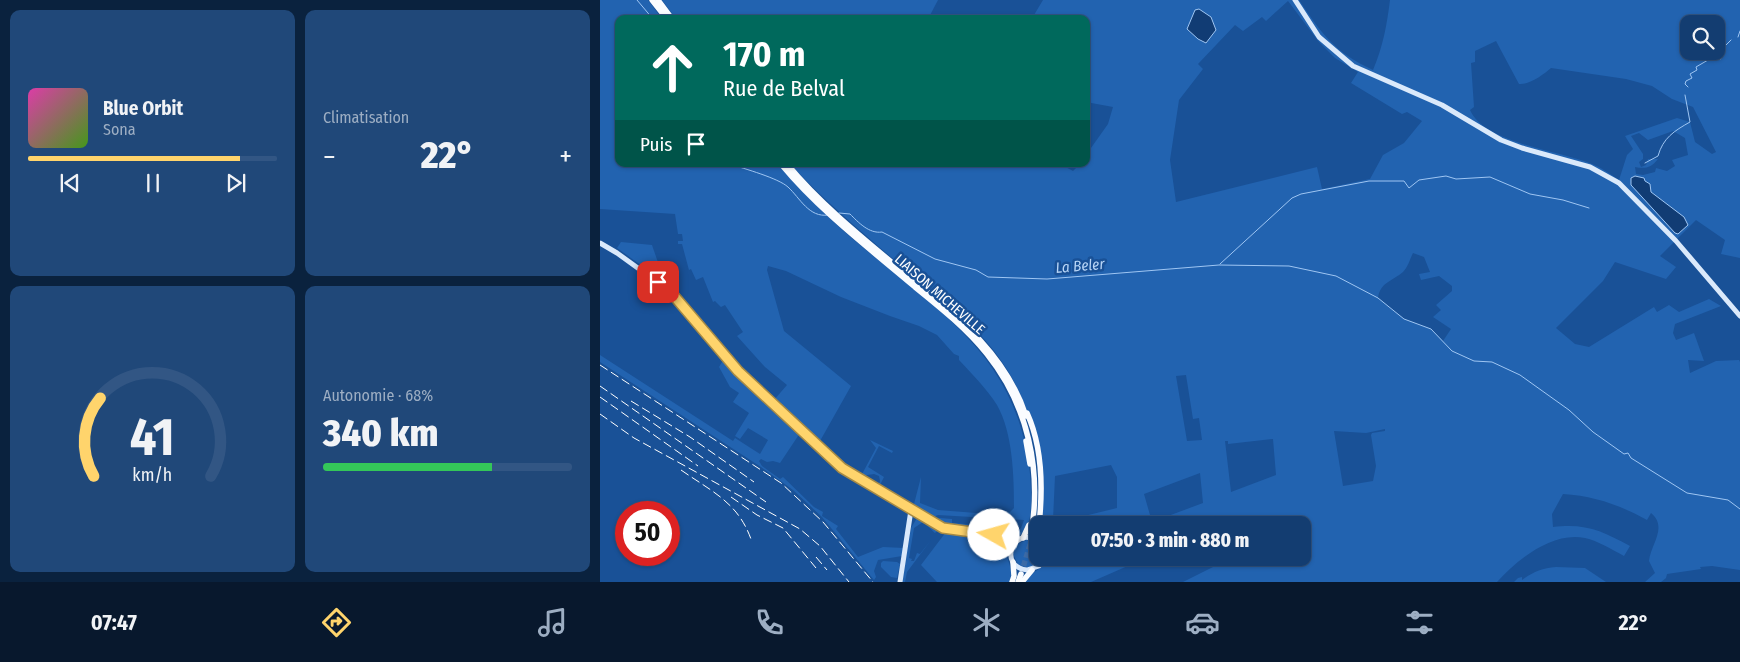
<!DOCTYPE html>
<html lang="fr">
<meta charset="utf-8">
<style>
body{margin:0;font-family:"Fira Sans Condensed",sans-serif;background:#204879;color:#f1f3f6;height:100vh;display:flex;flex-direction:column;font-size:19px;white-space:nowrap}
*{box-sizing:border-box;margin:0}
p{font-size:16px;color:#9daec3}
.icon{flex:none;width:28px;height:28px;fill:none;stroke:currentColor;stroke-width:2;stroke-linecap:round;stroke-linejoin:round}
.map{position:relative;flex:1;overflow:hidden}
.panel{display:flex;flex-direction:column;gap:10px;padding:10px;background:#0a223e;width:600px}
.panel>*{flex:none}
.banner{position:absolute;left:15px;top:15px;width:475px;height:152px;border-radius:10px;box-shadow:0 1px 4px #0004,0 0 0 1px #325684;background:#00695c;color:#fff;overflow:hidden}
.controls{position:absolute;left:1080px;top:15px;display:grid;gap:10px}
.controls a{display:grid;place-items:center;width:45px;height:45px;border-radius:10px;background:#133d71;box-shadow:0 1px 4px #0004,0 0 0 1px #325684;font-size:25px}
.speed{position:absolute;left:15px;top:501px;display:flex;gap:10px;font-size:25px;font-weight:700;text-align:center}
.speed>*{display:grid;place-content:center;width:65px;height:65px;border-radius:50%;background:#133d71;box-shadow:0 1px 4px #0004,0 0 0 1px #325684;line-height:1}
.speed .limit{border:8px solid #d22;background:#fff;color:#111}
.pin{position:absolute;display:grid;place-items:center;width:42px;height:42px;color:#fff;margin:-21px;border-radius:10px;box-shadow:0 2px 8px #0006}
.me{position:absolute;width:55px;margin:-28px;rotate:277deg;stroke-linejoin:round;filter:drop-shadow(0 0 4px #0008)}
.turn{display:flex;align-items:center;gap:18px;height:105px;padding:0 25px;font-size:22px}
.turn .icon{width:65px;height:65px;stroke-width:2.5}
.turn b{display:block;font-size:35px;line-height:42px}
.then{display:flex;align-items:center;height:48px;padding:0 25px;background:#0003;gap:10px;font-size:19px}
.big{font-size:38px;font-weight:800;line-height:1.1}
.panel .tile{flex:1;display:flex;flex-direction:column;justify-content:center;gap:8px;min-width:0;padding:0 18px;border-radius:10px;background:#204879}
.panel .dial{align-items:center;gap:0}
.dial svg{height:130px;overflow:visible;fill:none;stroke:#325684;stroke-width:7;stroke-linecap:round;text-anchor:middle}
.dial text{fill:#f1f3f6;stroke:none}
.song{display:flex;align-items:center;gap:15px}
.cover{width:60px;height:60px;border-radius:8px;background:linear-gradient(135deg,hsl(320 70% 55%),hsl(100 70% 35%))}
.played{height:5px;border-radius:2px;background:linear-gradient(90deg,#ffd46c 85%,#325684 85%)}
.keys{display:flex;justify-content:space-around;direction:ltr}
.heat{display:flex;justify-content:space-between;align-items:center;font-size:28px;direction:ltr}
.charge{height:8px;border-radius:4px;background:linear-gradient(90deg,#34c759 68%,#325684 0)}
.panel .tiles{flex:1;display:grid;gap:10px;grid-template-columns:repeat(2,1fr)}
.trip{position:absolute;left:429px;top:516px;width:282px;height:50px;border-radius:10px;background:#133d71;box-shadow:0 1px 4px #0004,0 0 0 1px #325684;font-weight:800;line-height:50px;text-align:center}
.menu{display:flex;height:80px;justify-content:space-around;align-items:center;background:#08182d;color:#9daec3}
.menu .icon{width:35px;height:35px}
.menu .active{color:#ffd46c}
.menu b{font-size:22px;color:#f1f3f6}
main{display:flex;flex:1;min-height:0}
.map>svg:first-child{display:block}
.green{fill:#2263b0;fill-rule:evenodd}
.water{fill:#113c74;stroke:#9fc6f3}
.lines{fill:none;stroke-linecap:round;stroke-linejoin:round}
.stream{stroke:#9fc6f3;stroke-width:1}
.trunk-tunnel{stroke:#3c6ba7;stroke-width:5.5;stroke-dasharray:5.5 3;stroke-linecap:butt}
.secondary{stroke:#dae9fb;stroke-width:5}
.trunk{stroke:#fafcff;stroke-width:5.5}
.rail{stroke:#fff;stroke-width:1;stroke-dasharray:9 4;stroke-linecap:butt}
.route-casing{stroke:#a68a46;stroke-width:12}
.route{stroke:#ffd46c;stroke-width:9}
.labels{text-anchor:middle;stroke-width:5;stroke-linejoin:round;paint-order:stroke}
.street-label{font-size:14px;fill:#fff;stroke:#195197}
.water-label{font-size:15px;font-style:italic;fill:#b9d6f7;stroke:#195197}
</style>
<main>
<section class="panel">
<div class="tiles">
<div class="tile">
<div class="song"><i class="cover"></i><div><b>Blue Orbit</b><p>Sona</p></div></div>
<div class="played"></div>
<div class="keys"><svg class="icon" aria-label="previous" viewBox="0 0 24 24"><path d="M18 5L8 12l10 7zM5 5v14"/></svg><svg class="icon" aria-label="pause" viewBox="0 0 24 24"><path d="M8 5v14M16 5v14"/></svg><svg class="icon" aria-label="next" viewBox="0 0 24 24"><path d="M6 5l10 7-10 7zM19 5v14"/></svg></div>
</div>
<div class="tile"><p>Climatisation</p>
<div class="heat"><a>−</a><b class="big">22°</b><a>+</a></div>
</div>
<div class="tile dial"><svg viewBox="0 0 100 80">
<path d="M14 69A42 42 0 1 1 86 69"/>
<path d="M14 69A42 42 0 0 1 18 21" stroke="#ffd46c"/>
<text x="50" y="56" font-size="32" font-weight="700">41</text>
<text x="50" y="72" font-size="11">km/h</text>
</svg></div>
<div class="tile"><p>Autonomie · 68%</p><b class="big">340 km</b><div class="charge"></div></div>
</div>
</section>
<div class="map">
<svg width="1140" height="582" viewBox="0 0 1140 582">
<rect width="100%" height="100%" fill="#195197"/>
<g class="green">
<path d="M0,0H48L62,19H19V164H178C201,191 226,216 253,239C337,311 417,353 430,474C431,491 434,518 424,533L408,540L388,531L352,526L334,520L340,518L352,519V523L391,526L409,535L421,528L424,520L338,515L331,518L330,516L292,494V493L314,504L321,477L320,503L338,510L402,515H407L414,508C414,477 413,433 397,405C387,389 372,374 359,360V356L354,354L337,335L319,326L290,316L241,297L186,271L168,266L167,270L184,331L251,386L220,441L222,443L221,445L176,404L174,400L187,385L165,367L137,336L143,332L125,305L121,307L115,301L113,302L103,277L96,280L91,269L89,270L82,244H78V241H83L82,234H78L75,214L0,209Z"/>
<polygon points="62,0 338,0 328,19 76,19"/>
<path d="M443,0H699C722,34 734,52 773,70C783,47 787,24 790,0H1140V258L1121,254L1125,240L1096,220L1060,256L1076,267L1066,279L1015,262L1003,281L956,328L975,344L989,347L1054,307L1057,312L1069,305L1079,312L1109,299L1121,306L1075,324L1073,333L1076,340L1094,333L1104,361L1088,360L1090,373L1116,361L1139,360L1140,362V570L1112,566L1100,567L1101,569L1067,574L1066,578L1061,582H1045L1055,573L1049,561C1051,544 1068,527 1051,513L1047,520C1020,505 994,496 963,494L952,514L953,527C986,523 1002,531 1030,546L1024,556C1011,549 998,541 985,538C952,531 917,560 897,582H583L631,558H702V525H664L666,518L648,525H440C445,456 431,391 384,339C361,312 332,291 305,269C265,235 226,202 190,164H460L473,171L480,164H486V155L508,124L513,107L486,102V19H440L434,15ZM688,1L719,42L735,58L758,72L751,83L802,114L807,112L822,121L804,143L783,155L770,179L722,189L717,167L576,202L570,160L579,100L603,69L598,64L635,25L643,31L662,17L666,21ZM1089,24H1116V51H1089ZM896,41L919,84C929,85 943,75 951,68L1026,79L1052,86L1072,99L1093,107L1116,152L1112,154L1095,142L1090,122L1077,118L1025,136L1033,149L1027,155L1019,180C1010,174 1002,168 992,164C961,151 884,143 870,110L874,107L871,63L875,62V51ZM1073,131L1085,138L1088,155L1072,160L1075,166L1067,171L1056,168L1055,172L1043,175L1036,174L1035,167C1045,169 1051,168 1058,159H1048L1046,165L1041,167L1039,162L1043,159V154L1031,136L1039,133L1048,140ZM813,253L824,257L830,272L819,274L821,280L839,276L852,286V291L836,305L841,310L833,317L851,329L843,341L831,329L804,319L778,298C780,282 793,281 803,272C808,267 810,259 813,253ZM586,375L593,419L599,418L602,440L587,441L576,376ZM785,429V431L772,433L771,435L776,466L773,481L743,486L734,431L766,433ZM673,439L676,475L631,492L625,441H628V444ZM511,465L517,477V508L468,520H453L455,476ZM600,473L603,503L552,522L544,494Z"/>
<polygon points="21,242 52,245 63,277 56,276 17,248"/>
<polygon points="0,355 133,441 135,438 160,454 168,440 148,428 140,439 135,436 149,413 133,402 139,393 130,387 119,367 122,362 126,361 200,433 180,463 173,461 167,462 161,459 159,461 162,466 180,479 183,477 214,507 223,512 222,516 238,526 236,529 258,557 283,547 304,548 302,556 278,560 274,571 276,577 274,580 222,517 193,490 161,467 0,362"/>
<polygon points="270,440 293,451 292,453 279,446 268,467 284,477 280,485 289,490 288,492 278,486 280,481 279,476 274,474 261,476 276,448"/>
<polygon points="317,518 328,523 337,531 335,533 323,522 314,528 309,558 312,559 311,561 314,561 317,553 320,554 331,540 307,572 305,582 302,582 311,528"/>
<path d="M346,532C370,537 399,531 408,560C411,569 412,572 410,582H337L321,565Z"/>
<path d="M427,540L437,545L438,558H441C436,567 426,570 418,564L413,554L417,544Z"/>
<path d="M447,558H546L491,582H423C431,572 443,570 447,558Z"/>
<polygon points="283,561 297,562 300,564 297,578 291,577 281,567 281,563"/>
<path d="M956,567L985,568L1006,582H914L918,578L922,577V580C933,572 942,568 956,567Z"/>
</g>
<g class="water">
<polygon points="599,9 611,17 616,30 606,43 598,39 587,29 595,10"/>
<polygon points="1035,176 1044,178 1045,181 1050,184 1051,192 1084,217 1088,225 1078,234 1075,233 1031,185 1031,178"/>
</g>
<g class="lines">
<g class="stream">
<polyline points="37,0 53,19"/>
<polyline points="1138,37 1140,31"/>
<polyline points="1088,87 1085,84 1086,81 1092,78 1090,74 1097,70 1096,67 1108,60 1121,59 1121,50 1131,40"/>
<path d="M1045,163L1058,156C1063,138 1074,131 1090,122L1085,95"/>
<path d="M130,164C145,169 178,178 188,187C200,198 209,218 228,215"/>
<path d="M239,213L250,214C258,222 269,234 282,232L335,259L376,270L388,277L447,279L619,265L689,266L736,276L778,298L804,319L831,329L852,351L874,361L892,362L920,375L969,410L993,432L1024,454L1028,453L1031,458L1087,493L1128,500L1140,509"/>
<polyline points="620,264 692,198 701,194 769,181 804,181 809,188 819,180 846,176 856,179 890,177 930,194 963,200 989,208"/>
</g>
<polyline class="trunk-tunnel" points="421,574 433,535"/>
<g class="secondary">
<polyline points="695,0 719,37 753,66 842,105 901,140 922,148 990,167 1019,183 1076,241 1140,316"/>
<polyline points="0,243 17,253 64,287 138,371 242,468 343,528 394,535 406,541 417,540"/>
<polyline points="393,538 407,548 410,554"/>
<path d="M438,541C412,525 398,567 427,570L439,566L444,558"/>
<polyline points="300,582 311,510"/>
</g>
<g class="trunk">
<polyline points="52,0 67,19"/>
<polyline points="58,0 72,19"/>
<path d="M181,164C220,211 269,248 315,287C341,308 367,329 387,354C428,405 442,470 431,534"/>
<path d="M187,164C222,206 265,240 307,275C356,315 406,354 426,416"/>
<path d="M427,413C443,448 443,488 439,525"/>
<polyline points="426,441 430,464"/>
<polyline points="423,538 429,525"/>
<polyline points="412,582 414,576 413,562"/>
<polyline points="418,582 421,574"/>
<polyline points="422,582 432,570"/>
</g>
<g class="rail">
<polyline points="0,365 181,483 223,522 273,582"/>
<polyline points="0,386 166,502"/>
<polyline points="0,397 98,466"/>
<polyline points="31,401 90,437 154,482"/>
<polyline points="0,414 34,438 200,529 220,546 249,582"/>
<path d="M81,470C114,493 139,503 152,542"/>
<polyline points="131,497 157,515 183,528 216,568"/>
<polyline points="216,557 227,570"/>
</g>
</g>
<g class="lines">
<g class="route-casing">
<polyline id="route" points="58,282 75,297 138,371 242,468 343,528 394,535"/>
</g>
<use href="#route" class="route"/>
</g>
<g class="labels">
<g class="street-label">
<text transform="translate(340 294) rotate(41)" y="5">LIAISON MICHEVILLE</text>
</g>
<g class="water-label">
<text transform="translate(480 266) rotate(-5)" y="5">La Beler</text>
</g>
</g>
</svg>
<div class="controls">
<a><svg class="icon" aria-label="search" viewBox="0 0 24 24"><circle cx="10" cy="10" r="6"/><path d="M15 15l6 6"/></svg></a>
</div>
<div class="speed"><div class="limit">50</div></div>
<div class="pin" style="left:58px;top:282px;background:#d93025"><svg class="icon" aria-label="arrive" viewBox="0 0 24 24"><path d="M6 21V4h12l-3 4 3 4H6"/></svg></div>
<svg class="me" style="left:394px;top:535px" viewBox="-20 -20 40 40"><circle r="19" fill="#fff"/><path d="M0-13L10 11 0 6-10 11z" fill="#ffd46c"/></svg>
<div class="trip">07:50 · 3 min · 880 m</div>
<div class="banner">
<div class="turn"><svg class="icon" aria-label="ahead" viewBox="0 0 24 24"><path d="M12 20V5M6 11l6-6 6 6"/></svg><div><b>170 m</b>Rue de Belval</div></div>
<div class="then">Puis<svg class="icon" aria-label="arrive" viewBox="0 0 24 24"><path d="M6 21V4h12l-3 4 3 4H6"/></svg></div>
</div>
</div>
</main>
<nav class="menu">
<b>07:47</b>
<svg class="icon active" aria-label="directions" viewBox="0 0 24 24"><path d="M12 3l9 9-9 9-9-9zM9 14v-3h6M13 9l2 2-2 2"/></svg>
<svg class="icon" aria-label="music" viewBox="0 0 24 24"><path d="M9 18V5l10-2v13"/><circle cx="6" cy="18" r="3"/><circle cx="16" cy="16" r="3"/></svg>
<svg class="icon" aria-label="phone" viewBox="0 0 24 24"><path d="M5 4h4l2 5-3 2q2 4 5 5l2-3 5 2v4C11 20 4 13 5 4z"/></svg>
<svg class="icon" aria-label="climate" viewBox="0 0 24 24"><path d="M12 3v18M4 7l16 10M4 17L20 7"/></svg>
<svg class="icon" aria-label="car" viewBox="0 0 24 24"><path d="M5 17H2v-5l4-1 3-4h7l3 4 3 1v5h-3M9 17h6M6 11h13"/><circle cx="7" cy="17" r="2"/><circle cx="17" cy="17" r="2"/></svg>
<svg class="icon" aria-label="filters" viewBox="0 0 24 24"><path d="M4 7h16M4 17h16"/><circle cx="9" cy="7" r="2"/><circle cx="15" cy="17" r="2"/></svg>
<b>22°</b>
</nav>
